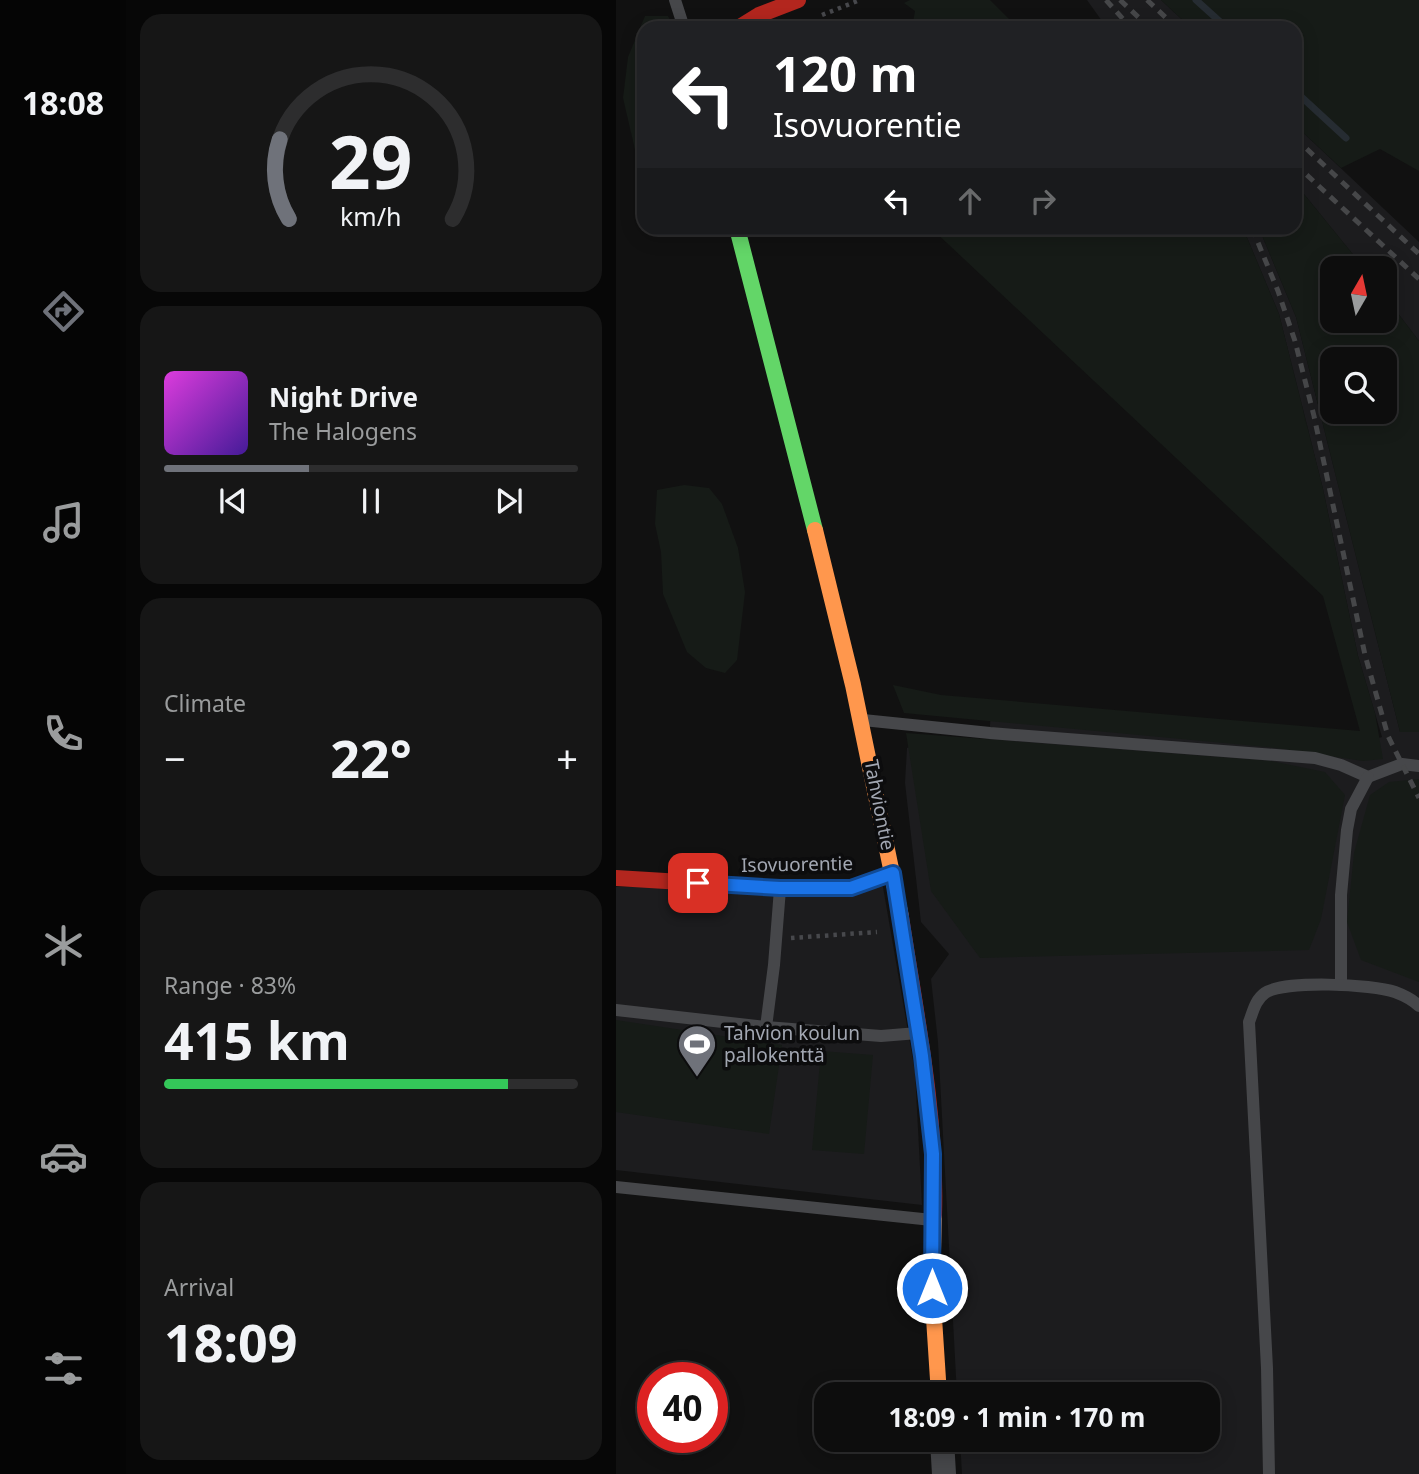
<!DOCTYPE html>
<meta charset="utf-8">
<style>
body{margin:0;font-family:"Noto Sans",sans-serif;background:#161616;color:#f1f3f6;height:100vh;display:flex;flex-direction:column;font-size:26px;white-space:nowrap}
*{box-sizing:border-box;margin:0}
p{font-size:23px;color:#9a9c9d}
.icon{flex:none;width:38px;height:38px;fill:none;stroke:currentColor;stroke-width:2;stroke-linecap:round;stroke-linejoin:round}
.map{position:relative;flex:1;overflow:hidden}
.panel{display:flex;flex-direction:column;gap:14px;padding:14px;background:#070707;width:490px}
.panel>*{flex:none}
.banner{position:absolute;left:21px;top:21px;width:665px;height:214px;border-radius:21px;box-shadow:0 4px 18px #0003,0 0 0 2px #2d2d2e;background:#202124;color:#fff;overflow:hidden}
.needle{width:46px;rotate:9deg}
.buttons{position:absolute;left:704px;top:256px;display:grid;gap:14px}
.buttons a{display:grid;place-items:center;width:77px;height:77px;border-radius:14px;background:#0d0d0d;box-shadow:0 4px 18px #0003,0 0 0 2px #2d2d2e;font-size:35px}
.speed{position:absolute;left:21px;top:1362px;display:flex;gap:14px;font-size:35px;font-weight:700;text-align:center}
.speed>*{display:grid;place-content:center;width:91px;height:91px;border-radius:50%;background:#0d0d0d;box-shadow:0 4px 18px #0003,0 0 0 2px #2d2d2e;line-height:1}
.speed .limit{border:10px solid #d22;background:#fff;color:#111}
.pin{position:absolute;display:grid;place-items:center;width:60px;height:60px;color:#fff;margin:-30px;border-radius:14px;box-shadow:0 4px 10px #0006}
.me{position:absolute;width:77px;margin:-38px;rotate:0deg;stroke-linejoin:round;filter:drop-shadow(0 0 5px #0008)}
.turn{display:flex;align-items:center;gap:24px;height:147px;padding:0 21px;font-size:32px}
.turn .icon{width:91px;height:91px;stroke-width:2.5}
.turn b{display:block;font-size:49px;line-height:60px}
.lanes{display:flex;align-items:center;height:66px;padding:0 21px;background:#0003;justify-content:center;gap:35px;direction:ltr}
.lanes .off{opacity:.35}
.big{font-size:52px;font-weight:700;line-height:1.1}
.panel .widget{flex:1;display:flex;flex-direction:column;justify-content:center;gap:10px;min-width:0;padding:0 24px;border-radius:21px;background:#161616}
.panel .dial{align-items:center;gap:0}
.dial svg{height:182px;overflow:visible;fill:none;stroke:#2d2d2e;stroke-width:7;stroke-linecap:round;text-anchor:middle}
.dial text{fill:#f1f3f6;stroke:none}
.song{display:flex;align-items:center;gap:21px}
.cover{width:84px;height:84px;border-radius:10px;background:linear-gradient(135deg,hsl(300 70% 55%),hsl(260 70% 35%))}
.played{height:7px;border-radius:4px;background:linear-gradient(90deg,#6f727a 35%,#2d2d2e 35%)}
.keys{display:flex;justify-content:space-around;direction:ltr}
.heat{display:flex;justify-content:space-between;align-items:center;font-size:38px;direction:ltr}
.charge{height:10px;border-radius:5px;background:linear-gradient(90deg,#34c759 83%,#2d2d2e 0)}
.trip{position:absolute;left:198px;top:1382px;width:406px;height:70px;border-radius:21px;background:#0d0d0d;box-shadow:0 4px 18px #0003,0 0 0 2px #2d2d2e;font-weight:700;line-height:70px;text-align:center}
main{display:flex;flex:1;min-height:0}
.dock{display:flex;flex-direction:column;width:126px;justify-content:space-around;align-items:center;background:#050505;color:#9a9c9d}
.dock .icon{width:49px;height:49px}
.dock .on{color:#6f727a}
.dock b{font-size:32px;color:#f1f3f6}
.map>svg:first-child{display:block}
.built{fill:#1c1c1e}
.green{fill:#161b17;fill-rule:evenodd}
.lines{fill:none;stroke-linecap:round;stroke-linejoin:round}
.stream{stroke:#262c32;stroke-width:7}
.path{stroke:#47484c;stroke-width:4.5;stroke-dasharray:3.5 5;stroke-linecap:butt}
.lane{stroke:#46474a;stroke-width:12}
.street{stroke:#46474a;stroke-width:24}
.fast{stroke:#63d668;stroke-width:16}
.slow{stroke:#ff974d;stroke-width:16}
.jam{stroke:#b3261e;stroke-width:16}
.rail{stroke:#464749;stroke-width:5;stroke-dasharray:9 7;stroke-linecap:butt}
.route-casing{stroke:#114b97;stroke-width:18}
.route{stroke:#1a73e8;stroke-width:12}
.labels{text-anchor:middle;stroke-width:7;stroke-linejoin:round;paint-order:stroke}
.street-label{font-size:19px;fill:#a2a7b2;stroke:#0c0c0d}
.poi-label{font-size:19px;fill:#a2a7b2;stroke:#0c0c0d;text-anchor:start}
</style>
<main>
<nav class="dock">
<b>18:08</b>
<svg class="icon on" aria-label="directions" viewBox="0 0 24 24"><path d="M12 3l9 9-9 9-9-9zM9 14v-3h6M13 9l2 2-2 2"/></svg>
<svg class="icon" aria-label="music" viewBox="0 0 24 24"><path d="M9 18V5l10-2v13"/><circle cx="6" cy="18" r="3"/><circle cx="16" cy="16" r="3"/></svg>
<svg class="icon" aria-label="phone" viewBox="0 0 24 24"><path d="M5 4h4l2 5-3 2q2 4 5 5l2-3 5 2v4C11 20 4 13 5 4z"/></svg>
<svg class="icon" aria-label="climate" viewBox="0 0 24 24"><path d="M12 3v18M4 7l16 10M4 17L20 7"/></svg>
<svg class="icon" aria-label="car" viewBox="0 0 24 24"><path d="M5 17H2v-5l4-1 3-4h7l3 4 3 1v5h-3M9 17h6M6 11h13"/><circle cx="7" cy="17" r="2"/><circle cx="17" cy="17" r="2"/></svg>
<svg class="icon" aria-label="filters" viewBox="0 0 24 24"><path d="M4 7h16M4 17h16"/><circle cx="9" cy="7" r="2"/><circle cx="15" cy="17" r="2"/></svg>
</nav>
<section class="panel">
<div class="widget dial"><svg viewBox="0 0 100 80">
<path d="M14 69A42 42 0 1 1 86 69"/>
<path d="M14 69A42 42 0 0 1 10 34" stroke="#6f727a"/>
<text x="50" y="56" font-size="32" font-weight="700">29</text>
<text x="50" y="72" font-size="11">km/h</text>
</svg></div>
<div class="widget">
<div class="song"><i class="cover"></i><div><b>Night Drive</b><p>The Halogens</p></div></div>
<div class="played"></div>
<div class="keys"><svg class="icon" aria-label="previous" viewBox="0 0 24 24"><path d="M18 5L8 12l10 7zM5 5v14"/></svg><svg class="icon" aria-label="pause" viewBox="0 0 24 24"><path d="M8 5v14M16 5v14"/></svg><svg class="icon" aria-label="next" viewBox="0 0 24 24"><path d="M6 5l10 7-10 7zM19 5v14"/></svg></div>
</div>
<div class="widget"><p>Climate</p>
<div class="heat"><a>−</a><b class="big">22°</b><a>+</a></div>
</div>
<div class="widget"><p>Range · 83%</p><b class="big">415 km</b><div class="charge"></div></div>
<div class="widget"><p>Arrival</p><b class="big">18:09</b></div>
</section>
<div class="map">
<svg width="803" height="1474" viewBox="0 0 803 1474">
<rect width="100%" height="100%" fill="#111"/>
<g class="built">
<polygon points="471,0 545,0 575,28 491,28"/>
<polygon points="679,125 803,242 803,341 768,295 768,268 748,268 679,183"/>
<polygon points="627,228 643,228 680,317 784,732 803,732 803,1474 346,1474 344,1440 592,1440 592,1395 341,1395 322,1042 315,979 333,954 305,922 289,783 291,748 302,744 372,751 375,712 730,748 766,737 742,656 707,489 663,314"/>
<polygon points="0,887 267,887 299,1072 306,1205 0,1170"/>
</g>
<g class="green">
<polygon points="294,0 374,0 402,28 296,28 299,11 288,3"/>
<polygon points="545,0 803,0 803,171 764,149 725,168 679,125 679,28 575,28"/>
<polygon points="29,16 52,16 58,28 28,28 28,168 23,167 7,98 12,57"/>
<path d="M679,183L748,268H716V320H768V295L803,341V732H784L680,317L643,228H679ZM716,359H768V411H716Z"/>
<polygon points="315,228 627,228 663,314 707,489 742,656 759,713 767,759 747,761 660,748 288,713 277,685 325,695 744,731 707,596"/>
<polygon points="68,485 93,488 106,504 122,548 129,592 121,660 109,673 90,668 71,652 47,594 45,552 39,524 41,490"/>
<polygon points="290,733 655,761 709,772 729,795 705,919 693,950 364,958 315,891"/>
<polygon points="803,779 803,982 745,960 731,922 738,853 754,795 773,782"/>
<polygon points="0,1020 166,1045 153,1134 0,1112"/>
<polygon points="205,1051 257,1055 248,1154 196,1150"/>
</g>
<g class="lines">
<g class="stream">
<polyline points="580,0 611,28"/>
<polyline points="679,91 730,138"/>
</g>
<g class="path">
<polyline points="206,15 244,0"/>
<polyline points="175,938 261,932"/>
</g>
<g class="lane">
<polyline points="59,0 68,28"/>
<polyline points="247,720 374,733 699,758 725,765 752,777 786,764 803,766"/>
<polyline points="725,985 725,895 731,830 735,809 752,777"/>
<polyline points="0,1010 150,1027 265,1036 302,1033"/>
<polyline points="150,1027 158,965 164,889"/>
<polyline points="0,1187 316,1220"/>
<path d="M653,1474L651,1368L633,1022C637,1012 639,1000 649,993C667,980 757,984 779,992C787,995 797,1000 803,1006"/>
</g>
<polyline class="street" points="326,1440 328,1474"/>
<polyline class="fast" points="121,228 199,530"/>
<g class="slow">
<polyline points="199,530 237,685 285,917"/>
<polyline points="318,1215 316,1287 323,1395"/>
</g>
<g class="jam">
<polyline points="122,28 143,15 182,0"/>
<polyline points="0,878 164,888 235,888 277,873"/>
<path d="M285,917C300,1015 321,1115 318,1215"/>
</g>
<g class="rail">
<polyline points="490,0 515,28"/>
<polyline points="504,0 534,28"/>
<polyline points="531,0 561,28"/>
<polyline points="679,138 803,254"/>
<polyline points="679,164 803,279"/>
<polyline points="636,228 662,291 679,341 698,416 749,655 772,736 803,798"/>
</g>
</g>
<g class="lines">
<g class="route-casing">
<polyline id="route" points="82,883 164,888 235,888 277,873 306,1056 317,1154 316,1288"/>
</g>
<use href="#route" class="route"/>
</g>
<defs>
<g id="stadium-pin" transform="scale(2.0125)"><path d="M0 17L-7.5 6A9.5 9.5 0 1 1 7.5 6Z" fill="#6f727a" stroke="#0c0c0d"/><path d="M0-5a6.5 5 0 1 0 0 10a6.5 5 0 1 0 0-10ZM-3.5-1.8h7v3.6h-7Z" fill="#fff"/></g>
</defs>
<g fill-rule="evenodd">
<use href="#stadium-pin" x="81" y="1044"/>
</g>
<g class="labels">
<g class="street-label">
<text transform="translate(264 805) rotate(79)" y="7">Tahviontie</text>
<text transform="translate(181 864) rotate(-1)" y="7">Isovuorentie</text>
</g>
<g class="poi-label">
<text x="108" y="1040">Tahvion koulun<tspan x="108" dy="22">pallokenttä</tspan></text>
</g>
</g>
</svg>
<div class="buttons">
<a><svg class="needle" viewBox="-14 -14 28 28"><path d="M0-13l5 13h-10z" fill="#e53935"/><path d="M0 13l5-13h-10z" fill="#9a9c9d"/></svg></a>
<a><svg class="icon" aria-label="search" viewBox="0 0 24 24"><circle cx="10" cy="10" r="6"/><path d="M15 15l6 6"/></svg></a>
</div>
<div class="speed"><div class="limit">40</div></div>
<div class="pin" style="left:82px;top:883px;background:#d93025"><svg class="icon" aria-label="arrive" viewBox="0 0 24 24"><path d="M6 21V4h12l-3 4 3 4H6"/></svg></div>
<svg class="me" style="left:316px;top:1288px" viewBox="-20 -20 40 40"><circle r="17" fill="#1a73e8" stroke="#fff" stroke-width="3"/><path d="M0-11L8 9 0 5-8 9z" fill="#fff"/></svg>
<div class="trip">18:09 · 1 min · 170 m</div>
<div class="banner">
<div class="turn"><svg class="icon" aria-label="left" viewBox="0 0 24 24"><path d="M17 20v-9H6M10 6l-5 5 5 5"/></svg><div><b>120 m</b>Isovuorentie</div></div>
<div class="lanes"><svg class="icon" aria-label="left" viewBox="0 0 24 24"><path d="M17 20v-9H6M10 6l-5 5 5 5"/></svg><svg class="icon off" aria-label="ahead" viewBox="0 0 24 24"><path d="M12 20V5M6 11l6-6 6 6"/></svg><svg class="icon off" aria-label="right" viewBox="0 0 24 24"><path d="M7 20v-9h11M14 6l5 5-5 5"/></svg></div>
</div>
</div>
</main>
